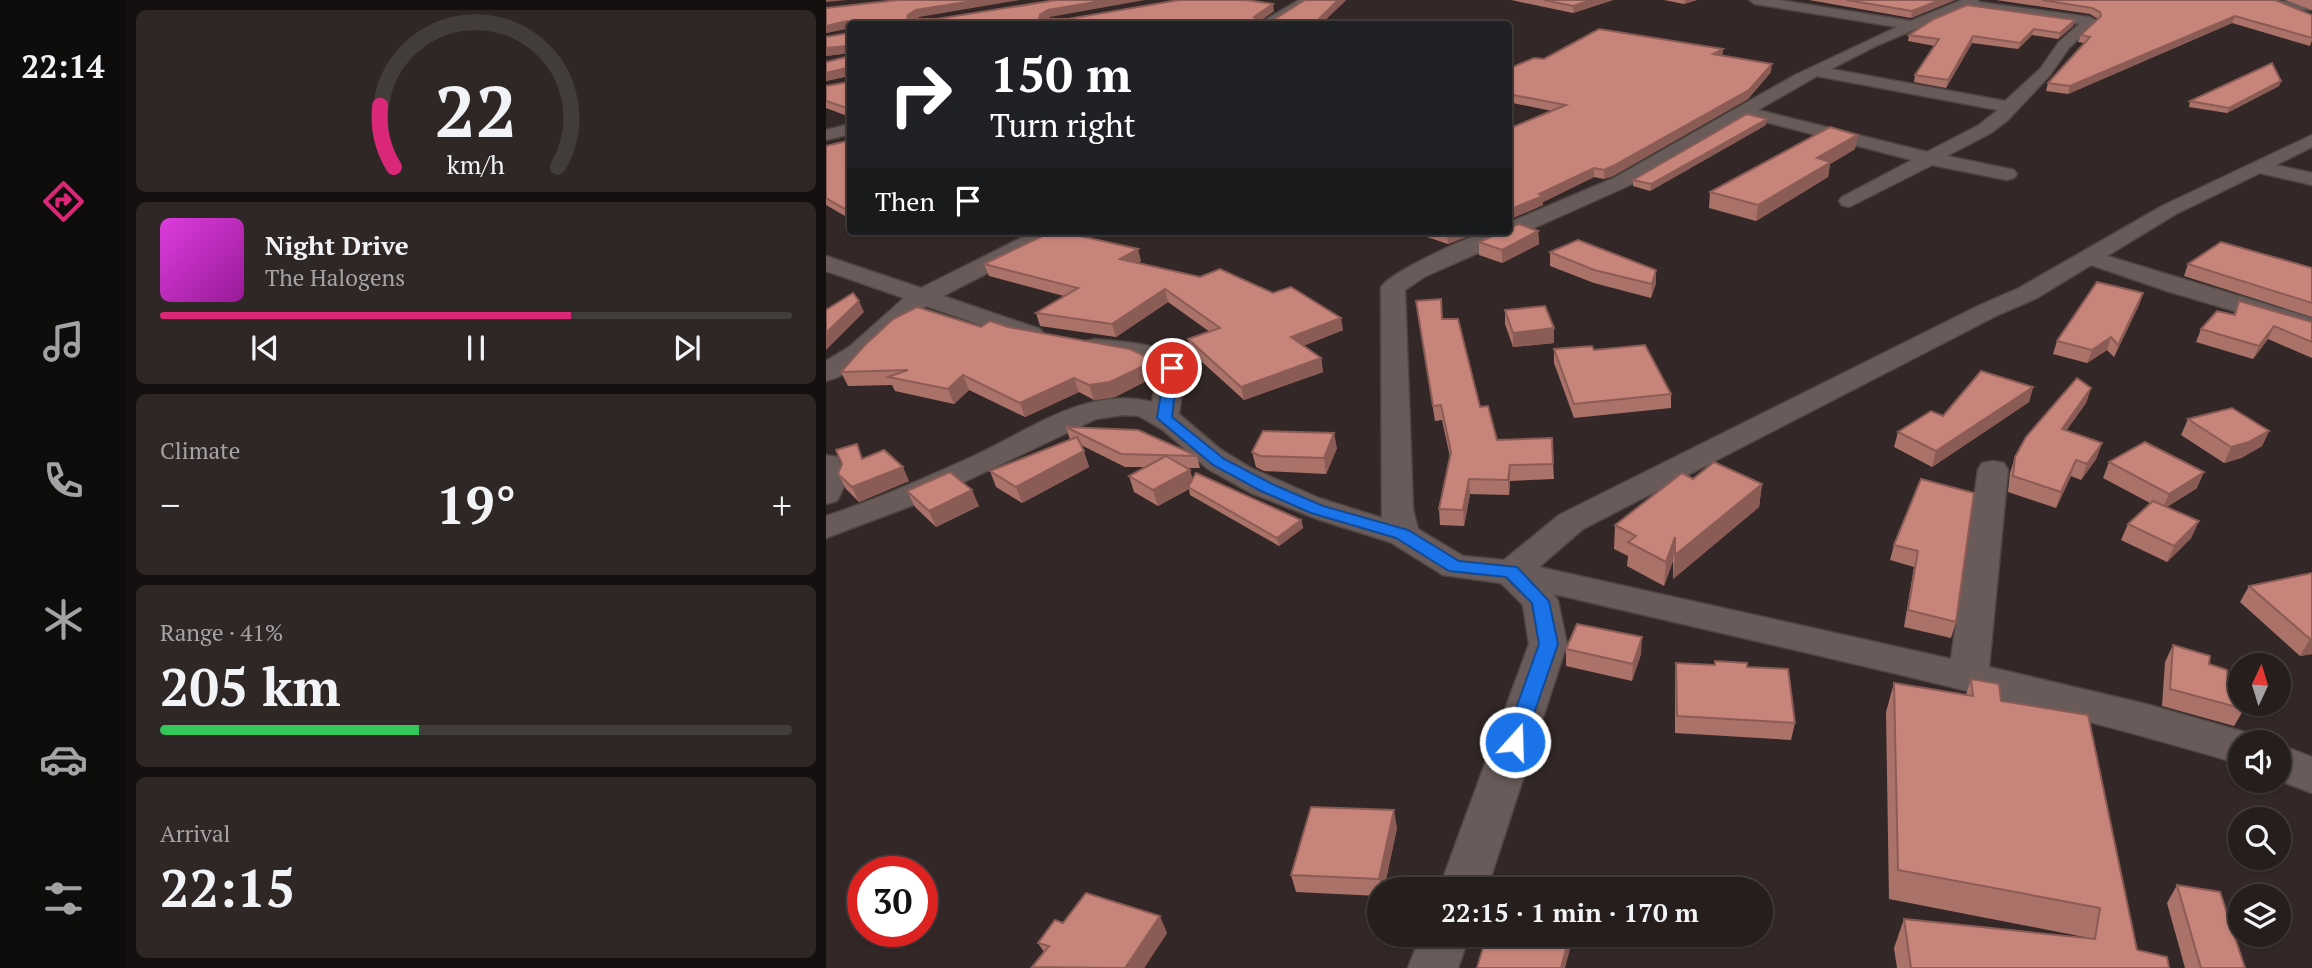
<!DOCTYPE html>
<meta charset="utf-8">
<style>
body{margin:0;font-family:"PT Serif",serif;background:#2e2726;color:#f1f3f6;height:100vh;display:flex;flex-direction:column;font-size:26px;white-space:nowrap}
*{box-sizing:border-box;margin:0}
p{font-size:23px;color:#a4a2a4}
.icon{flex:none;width:38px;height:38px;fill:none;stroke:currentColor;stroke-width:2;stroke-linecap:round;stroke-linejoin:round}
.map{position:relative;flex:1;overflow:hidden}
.side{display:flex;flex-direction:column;gap:10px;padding:10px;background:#151010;width:700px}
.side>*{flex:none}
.banner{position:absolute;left:21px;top:21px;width:665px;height:214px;border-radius:7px;box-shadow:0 2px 5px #0004,0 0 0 2px #423c3b;background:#202124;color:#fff;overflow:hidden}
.needle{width:46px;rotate:4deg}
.buttons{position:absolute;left:1402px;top:653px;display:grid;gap:14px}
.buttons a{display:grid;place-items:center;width:63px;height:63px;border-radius:50%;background:#261e1d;box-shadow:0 2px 5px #0004,0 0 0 2px #423c3b;font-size:35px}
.speed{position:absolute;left:21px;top:856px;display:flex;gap:14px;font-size:35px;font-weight:700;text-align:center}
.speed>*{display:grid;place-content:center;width:91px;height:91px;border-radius:50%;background:#261e1d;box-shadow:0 2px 5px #0004,0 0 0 2px #423c3b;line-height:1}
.speed .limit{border:10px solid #d22;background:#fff;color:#111}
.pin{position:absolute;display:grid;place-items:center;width:60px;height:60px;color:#fff;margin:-30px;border:4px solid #fff;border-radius:50%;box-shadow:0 2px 7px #0007}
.me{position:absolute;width:77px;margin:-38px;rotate:20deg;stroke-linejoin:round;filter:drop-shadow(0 0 5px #0008)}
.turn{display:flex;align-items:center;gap:24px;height:147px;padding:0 28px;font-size:32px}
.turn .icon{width:91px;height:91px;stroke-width:2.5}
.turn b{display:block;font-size:49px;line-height:60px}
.then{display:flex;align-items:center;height:66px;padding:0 28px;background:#0003;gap:14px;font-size:26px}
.big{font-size:52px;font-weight:600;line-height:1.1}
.side .tile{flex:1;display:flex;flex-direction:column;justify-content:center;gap:10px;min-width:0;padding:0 24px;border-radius:10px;background:#2e2726}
.side .dial{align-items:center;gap:0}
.dial svg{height:182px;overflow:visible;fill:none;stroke:#423c3b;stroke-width:7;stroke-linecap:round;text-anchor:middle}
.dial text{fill:#f1f3f6;stroke:none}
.song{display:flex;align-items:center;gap:21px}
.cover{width:84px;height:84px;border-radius:10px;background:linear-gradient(135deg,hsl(300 70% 55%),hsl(300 70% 35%))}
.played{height:7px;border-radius:4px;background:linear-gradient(90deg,#db2777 65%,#423c3b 65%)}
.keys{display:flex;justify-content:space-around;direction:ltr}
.heat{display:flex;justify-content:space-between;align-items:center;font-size:38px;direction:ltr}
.charge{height:10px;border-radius:5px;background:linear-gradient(90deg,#34c759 41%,#423c3b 0)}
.trip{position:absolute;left:541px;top:877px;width:406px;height:70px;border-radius:35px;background:#261e1d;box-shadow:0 2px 5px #0004,0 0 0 2px #423c3b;font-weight:600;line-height:70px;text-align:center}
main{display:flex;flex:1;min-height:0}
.menu{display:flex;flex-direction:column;width:126px;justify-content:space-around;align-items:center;background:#0f0c0c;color:#a4a2a4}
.menu .icon{width:49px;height:49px}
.menu .current{color:#db2777}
.menu b{font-size:32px;color:#f1f3f6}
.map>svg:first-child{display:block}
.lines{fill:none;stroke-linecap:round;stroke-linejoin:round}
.minor-casing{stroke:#4f4644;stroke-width:3}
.minor{fill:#685b59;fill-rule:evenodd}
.wall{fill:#aa7269}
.shaded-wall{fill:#8b5c55}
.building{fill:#c6847a;stroke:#8b5c55;stroke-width:2}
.route{fill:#1a73e8;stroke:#114b97;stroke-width:2}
</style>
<main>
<nav class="menu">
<b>22:14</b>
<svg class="icon current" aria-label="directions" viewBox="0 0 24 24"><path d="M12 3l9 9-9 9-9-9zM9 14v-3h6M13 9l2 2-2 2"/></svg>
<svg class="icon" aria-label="music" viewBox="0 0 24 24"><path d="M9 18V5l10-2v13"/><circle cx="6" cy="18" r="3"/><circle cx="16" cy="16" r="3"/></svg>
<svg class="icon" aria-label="phone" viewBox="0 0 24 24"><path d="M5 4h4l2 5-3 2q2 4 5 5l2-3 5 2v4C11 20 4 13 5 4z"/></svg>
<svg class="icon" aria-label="climate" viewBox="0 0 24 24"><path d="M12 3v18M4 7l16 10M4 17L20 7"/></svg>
<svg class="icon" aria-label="car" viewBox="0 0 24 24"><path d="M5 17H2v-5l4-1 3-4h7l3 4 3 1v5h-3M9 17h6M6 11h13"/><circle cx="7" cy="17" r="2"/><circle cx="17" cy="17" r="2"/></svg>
<svg class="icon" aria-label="filters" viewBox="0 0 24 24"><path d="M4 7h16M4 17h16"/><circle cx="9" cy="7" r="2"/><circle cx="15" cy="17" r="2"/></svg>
</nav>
<section class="side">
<div class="tile dial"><svg viewBox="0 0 100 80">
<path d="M14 69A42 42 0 1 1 86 69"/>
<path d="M14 69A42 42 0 0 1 8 42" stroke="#db2777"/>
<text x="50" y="56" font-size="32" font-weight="700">22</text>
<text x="50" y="72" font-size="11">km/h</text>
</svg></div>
<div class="tile">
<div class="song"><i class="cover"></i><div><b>Night Drive</b><p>The Halogens</p></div></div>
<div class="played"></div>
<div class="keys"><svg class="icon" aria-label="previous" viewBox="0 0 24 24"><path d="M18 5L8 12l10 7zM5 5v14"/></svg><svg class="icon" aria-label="pause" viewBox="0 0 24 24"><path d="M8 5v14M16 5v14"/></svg><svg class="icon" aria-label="next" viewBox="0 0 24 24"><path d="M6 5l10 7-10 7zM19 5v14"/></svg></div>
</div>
<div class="tile"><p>Climate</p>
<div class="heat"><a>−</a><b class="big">19°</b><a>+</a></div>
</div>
<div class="tile"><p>Range · 41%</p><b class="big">205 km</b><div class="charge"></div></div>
<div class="tile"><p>Arrival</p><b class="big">22:15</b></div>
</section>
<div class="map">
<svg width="1486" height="968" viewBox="0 0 1486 968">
<rect width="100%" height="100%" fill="#332827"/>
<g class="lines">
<g class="minor-casing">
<g id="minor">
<polygon points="473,0 488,0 448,24 432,24"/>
<path d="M923,0H953L1085,21L1136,0H1153L1152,2L1264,17L1271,21L1243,48L1224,75L1182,120L1165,133L1121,156L1188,170L1191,174L1188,178L1181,180L1106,165L1023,207L1016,205L1013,201L1016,197L1086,160L920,117L802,186L598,277L579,290L587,509L592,529L637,556L678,560L733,515L1152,306L1193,288L1336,206L1486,135V147L1450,165L1486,173V185L1434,173L1350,214L1281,256L1486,318V334L1341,291L1265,265L1211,298L1170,316L757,529L713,567L1125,659L1152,470L1156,463L1167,461L1178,463L1182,470L1163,667L1320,704L1429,735L1432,742H1414V764C1188,697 957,648 728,594L732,601L741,644L661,889H613L703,644L697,605L675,583L617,575L564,542L494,520L425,493L382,469L337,430L313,416L297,415L270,419L98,501L0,538V516C52,499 101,477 150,455C206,429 261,386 326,402L332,371L319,362L260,353L256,347L260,341L269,339C298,343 341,341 359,368L353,414L394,449L425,468L493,498L556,518L555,287C565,272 648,233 666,231C671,230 677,231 682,231V223L788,178L969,75L1071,27L929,4ZM1139,8L1253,24L1233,42L1214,69L1179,101L1005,69L1052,45ZM991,76L1172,110L1153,125L1101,152L932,110Z"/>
<polygon points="1452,1 1486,2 1486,10 1447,8 1447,2"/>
<polygon points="24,124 24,134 0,140 0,130"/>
<path d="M209,231H237L234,236L117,296L214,329L218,334L214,339L205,342L196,339L100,306C67,329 41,371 0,381V361L23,347L78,298L0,271V256L95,288Z"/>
<polygon points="0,455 11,457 21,480 11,501 0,504"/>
<polygon points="1452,744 1486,757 1486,793 1452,780"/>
<polygon points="595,934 644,934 632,968 582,968"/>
</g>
</g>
<use href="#minor" class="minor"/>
</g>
<g class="wall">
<polygon points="479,0 520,0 495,24 24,24 24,117 0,108 0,86 23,82 23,76 0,81 24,56 23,53 0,56 0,37 23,33 24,28 0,33 0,8 93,17 90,19 111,19 224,17 221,19 242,19 448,11 435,20 447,20"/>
<polygon points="685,0 787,0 747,13"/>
<polygon points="838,0 871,0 858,4"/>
<polygon points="983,0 1129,0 1085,18"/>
<polygon points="1170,0 1449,0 1486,15 1486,40 1484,46 1406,23 1242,94 1220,91 1222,83 1258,43 1252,42 1255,35 1272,19 1264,14"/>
<polygon points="1459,0 1486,0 1486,10"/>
<polygon points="1247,26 1232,39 1206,35 1192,49 1146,43 1120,88 1088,82 1089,75 1109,46 1082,41 1083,35"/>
<polygon points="897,49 896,55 945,72 922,99 787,176 778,179 768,177 717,202 717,205 682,220 726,111 682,102 682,69 718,59"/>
<polygon points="1455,81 1453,86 1401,113 1363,107 1364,101"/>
<polygon points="940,125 824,191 807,186 807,180"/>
<polygon points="1031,135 1029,149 1004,164 1002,177 930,221 883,208 884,192"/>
<polygon points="24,141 24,219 0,205 0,146"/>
<polygon points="594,231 655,231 622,244 595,235"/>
<polygon points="712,231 713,244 676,263 653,255 653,242"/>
<polygon points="724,252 830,270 830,283 825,298 768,283 724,266"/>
<polygon points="315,261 311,263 517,330 477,346 495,358 497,372 418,400 365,352 362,339 384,332 342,302 290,337 214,326 210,313 238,296 163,276 158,264"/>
<polygon points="1362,264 1486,268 1486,317 1358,276"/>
<polygon points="1317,293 1313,305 1288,357 1281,350 1261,363 1227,354 1231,341"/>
<polygon points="590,301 616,319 654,407 671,440 727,464 728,479 684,481 683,495 644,494 638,526 614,525 613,509 624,457 616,420 609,421"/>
<polygon points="1413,301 1486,322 1486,358 1442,339 1427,359 1370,342 1375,329 1408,314"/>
<polygon points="679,310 728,343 687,347 679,324"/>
<polygon points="155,327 182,327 325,359 329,373 328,377 289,397 268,400 253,392 199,417 143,390 128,404 69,391 66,385 22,386 15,372"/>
<polygon points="728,349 768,350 845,394 845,408 748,418 728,363"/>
<polygon points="1207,387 1203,402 1106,467 1068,447 1072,432"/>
<polygon points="1265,388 1260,403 1240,430 1276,443 1270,459 1255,480 1245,476 1230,508 1182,492 1184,473 1189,457"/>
<polygon points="1362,419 1443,431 1436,446 1415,458 1398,463 1355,435"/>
<polygon points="240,427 371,456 374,468 361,468 364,470 366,479 475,520 477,528 453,546 364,495 363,489 332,506 308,492 303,476 318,467 299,467 255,445 263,467 196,503 170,487 164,471 244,440"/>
<polygon points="511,448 500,474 438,471 430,467 426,452"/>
<polygon points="38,459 83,481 33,502 20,489 12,474"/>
<polygon points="1283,462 1371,488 1341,507 1373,521 1365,538 1341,562 1295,540 1302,524 1324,503 1277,478"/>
<polygon points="867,479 936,484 933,507 847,579 847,561 838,586 801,566 802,556 788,549 789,525"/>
<polygon points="1095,479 1130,622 1125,638 1078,627 1088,567 1064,560 1068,545"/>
<polygon points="81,491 153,506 110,527 89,507"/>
<polygon points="1486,573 1486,654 1474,656 1414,602 1423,586"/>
<polygon points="1347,645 1383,664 1401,676 1418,709 1408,726 1336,706 1339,662"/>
<polygon points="740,649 815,654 806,681 740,666"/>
<polygon points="850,663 921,667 969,723 965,740 849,733 849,680"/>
<polygon points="1145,679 1175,701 1311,950 1343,968 1071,968 1068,948 1078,919 1258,938 1258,937 1063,899 1060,712 1068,683 1140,695"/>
<polygon points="571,828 558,889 553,889 553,896 470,892 465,875"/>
<polygon points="1351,885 1419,968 1359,968 1341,903"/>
<polygon points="237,923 341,933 318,968 207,968 218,952 212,943"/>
</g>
<g class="shaded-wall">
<polygon points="0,0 20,0 0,2"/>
<polygon points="153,0 194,0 93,17 85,22 81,19 82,15 90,10"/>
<polygon points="281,0 319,0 224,17 216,22 213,19 214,15 222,10"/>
<polygon points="512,0 520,0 495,24 490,24 490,22"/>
<polygon points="766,0 787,0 747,13 747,6"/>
<polygon points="859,0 871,0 858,4"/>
<polygon points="1114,0 1129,0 1085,18 1086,11"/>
<polygon points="447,4 448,11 433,21 428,17"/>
<polygon points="1409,16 1406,23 1242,94 1244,86"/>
<polygon points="1249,20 1247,26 1232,39 1234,33"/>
<polygon points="21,21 24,28 0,33 0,26"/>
<polygon points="1208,29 1206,35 1192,49 1194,43"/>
<polygon points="1147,36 1146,43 1120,88 1122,80"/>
<polygon points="21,46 24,53 0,56 0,48"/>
<polygon points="897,49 896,57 887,54"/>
<polygon points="946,64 945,72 922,99 787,176 778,179 778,170"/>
<polygon points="20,68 24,75 0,81 0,73"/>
<polygon points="1455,81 1453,86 1401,113 1403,108"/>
<polygon points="941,119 940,125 824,191 825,184"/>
<polygon points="1031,135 1029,149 1004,164 1002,177 930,221 932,205 991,158"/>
<polygon points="768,168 768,177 717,202 717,205 682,220 682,210"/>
<polygon points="24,208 24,219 21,210"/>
<polygon points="629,231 655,231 622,244 621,234"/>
<polygon points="712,231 713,244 676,263 676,250"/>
<polygon points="312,249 315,261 297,271 294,259"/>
<polygon points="830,270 830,283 825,298 826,284"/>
<polygon points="339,289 342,302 290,337 286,324"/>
<polygon points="1317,293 1313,305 1288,357 1292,345"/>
<polygon points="33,301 38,312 0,350 0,333"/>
<polygon points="515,318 517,330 467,350 465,337"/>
<polygon points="1448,326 1442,339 1427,359 1433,346"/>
<polygon points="728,328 728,343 687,347 687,333"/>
<polygon points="1285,337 1281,350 1261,363 1266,350"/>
<polygon points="495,358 497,372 418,400 415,387"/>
<polygon points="325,359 329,373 328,377 289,397 268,400 263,385"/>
<polygon points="137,375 143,390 128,404 122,389"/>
<polygon points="248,378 253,392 199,417 194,403"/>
<polygon points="1207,387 1203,402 1106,467 1110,451"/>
<polygon points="1265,388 1260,403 1231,444 1236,429"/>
<polygon points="1443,431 1436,446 1415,458 1398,463 1405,447"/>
<polygon points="508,433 511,448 500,474 498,458"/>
<polygon points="1276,443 1270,459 1255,480 1261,464"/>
<polygon points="258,451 263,467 196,503 190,487"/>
<polygon points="1250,460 1245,476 1230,508 1235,492"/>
<polygon points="684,465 684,481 683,495 682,480"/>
<polygon points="77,467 83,481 33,502 26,487"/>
<polygon points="364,470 368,485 332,506 327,490"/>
<polygon points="1378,472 1371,488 1336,510 1343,494"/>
<polygon points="643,479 644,494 638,526 637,510"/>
<polygon points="936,484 933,507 847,579 849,555"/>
<polygon points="146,490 153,506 110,527 103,511"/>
<polygon points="475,520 477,528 453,546 451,538"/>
<polygon points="1373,521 1365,538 1341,562 1348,546"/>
<polygon points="849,537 847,561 838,586 840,562"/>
<polygon points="816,637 815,654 806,681 807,664"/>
<polygon points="1484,639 1486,639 1486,654 1474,656"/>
<polygon points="568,810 571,828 558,889 555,889 553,879"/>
<polygon points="334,916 341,933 318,968 299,968"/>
<polygon points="744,934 748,934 739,968 735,968"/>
</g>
<g class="building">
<polygon points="72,0 153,0 90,10 82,15 81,19 111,19 230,0 281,0 222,10 214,15 213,19 242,19 353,0 420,0 447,4 428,17 431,20 447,20 479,0 512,0 490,22 472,22 474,24 447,24 445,21 379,21 379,24 24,24 24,109 0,101 0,86 23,82 24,70 20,68 0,73 0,62 24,56 21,46 0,48 0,37 23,33 24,24 21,21 0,26 0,8"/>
<polygon points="718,0 766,0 747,6"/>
<polygon points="1021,0 1114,0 1086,11"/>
<polygon points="1216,0 1449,0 1486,15 1486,38 1409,16 1244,86 1222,83 1264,37 1255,35 1275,16 1274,12 1266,8"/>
<polygon points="1141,5 1249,20 1234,33 1208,29 1194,43 1147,36 1122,80 1089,75 1113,39 1083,35 1108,19"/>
<polygon points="773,29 897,49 887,54 946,64 923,90 787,166 778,170 768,168 713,194 717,196 682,210 682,129 740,105 682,94 682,69 708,58 718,59"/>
<polygon points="1446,63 1455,81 1403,108 1364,101"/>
<polygon points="921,114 941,119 825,184 807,180"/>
<polygon points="1004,127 1031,135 991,158 1005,162 932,205 884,192"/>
<polygon points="21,141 24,141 24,208 21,210 0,198 0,146"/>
<polygon points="693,224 712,231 676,250 653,242 678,231 682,231 682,229"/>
<polygon points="227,231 232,231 312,249 294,259 374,277 394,269 447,293 465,287 515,318 465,337 495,358 415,387 362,339 394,328 339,289 286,324 210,313 252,288 158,264"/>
<polygon points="612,231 629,231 621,234"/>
<polygon points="752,240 830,270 826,284 768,270 724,252"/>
<polygon points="1395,242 1486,268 1486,303 1362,264"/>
<polygon points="1271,282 1317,293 1292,345 1285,337 1266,350 1231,341"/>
<polygon points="27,293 33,301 0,333 0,310"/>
<polygon points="615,299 616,319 632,319 654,407 662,406 671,440 726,438 727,464 684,465 682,480 643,479 637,510 613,509 625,452 615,405 607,406 590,301"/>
<polygon points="1413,301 1486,322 1486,342 1448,326 1433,346 1375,329 1391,311 1409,315"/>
<polygon points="719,306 728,328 687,333 679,310"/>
<polygon points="91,307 155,327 164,321 182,327 304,349 325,359 324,363 284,382 263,385 248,378 194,403 137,375 122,389 62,377 82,370 15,372 38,346 67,319"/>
<polygon points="819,345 845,394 748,404 728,349 766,346 768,350"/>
<polygon points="1155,371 1207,387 1110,451 1072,432 1105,411 1117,416"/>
<polygon points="1251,378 1265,388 1236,429 1276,443 1261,464 1250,460 1235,492 1187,476 1189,457 1200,437"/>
<polygon points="1406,408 1443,431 1423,442 1405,447 1362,419"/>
<polygon points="240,427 312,430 371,456 295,454"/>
<polygon points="437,431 508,433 498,458 434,456 426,452"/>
<polygon points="251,437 258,451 190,487 164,471"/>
<polygon points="1319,442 1378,472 1343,494 1283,462"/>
<polygon points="31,444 36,459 58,450 77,467 26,487 12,474 16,464 10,450"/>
<polygon points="340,456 364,470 327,490 303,476"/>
<polygon points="888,462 936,484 849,555 849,537 840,562 802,542 810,536 789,525 856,473 867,479"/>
<polygon points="124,472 146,490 103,511 81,491"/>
<polygon points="370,473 475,520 451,538 362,487"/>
<polygon points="1095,479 1148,493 1130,622 1082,610 1092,551 1068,545"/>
<polygon points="1327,501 1373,521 1348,546 1302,524"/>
<polygon points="1486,573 1486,639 1484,639 1423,586"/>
<polygon points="751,624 816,637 807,664 740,649"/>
<polygon points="1347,645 1384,656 1383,664 1401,670 1401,676 1414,680 1414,704 1418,704 1418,709 1344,689"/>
<polygon points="889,661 921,663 921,667 962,669 969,723 851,716 850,663 889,665"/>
<polygon points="1145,679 1173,684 1175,701 1262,715 1311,950 1341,957 1343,968 1085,968 1078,919 1269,939 1274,908 1072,870 1068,683 1147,696"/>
<polygon points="485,807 568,810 553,879 465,875"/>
<polygon points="1351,885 1394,892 1419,968 1375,968"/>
<polygon points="260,893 334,916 299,968 206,967 223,946 212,943 229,920 237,923"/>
<polygon points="661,934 744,934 735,968 651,968"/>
</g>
<polygon class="route" points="346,364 352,368 346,417 398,459 446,484 497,506 582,530 633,561 691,567 723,601 732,644 696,748 689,750 682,748 678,742 713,644 706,603 680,577 623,571 570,538 485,513 435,491 387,465 331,418 339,368"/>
</svg>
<div class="buttons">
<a><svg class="needle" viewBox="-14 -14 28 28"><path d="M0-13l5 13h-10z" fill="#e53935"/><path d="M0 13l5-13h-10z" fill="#a4a2a4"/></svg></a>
<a><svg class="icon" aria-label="sound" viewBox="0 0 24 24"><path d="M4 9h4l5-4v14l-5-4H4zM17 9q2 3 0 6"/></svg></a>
<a><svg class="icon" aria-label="search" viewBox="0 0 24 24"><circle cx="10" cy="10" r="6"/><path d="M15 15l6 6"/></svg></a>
<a><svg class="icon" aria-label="layers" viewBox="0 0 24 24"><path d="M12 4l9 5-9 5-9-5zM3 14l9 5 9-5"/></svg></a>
</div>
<div class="speed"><div class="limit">30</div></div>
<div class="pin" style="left:346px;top:368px;background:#d93025"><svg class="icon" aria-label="arrive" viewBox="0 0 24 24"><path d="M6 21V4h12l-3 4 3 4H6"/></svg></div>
<svg class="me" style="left:689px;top:742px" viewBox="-20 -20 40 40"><circle r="17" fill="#1a73e8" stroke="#fff" stroke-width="3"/><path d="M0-11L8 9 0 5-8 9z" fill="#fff"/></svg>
<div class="trip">22:15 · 1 min · 170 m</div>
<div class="banner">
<div class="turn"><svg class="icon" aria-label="right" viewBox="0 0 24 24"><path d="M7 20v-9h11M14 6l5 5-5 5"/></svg><div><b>150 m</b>Turn right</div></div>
<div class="then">Then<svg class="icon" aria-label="arrive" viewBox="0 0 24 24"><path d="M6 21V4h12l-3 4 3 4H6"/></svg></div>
</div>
</div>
</main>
